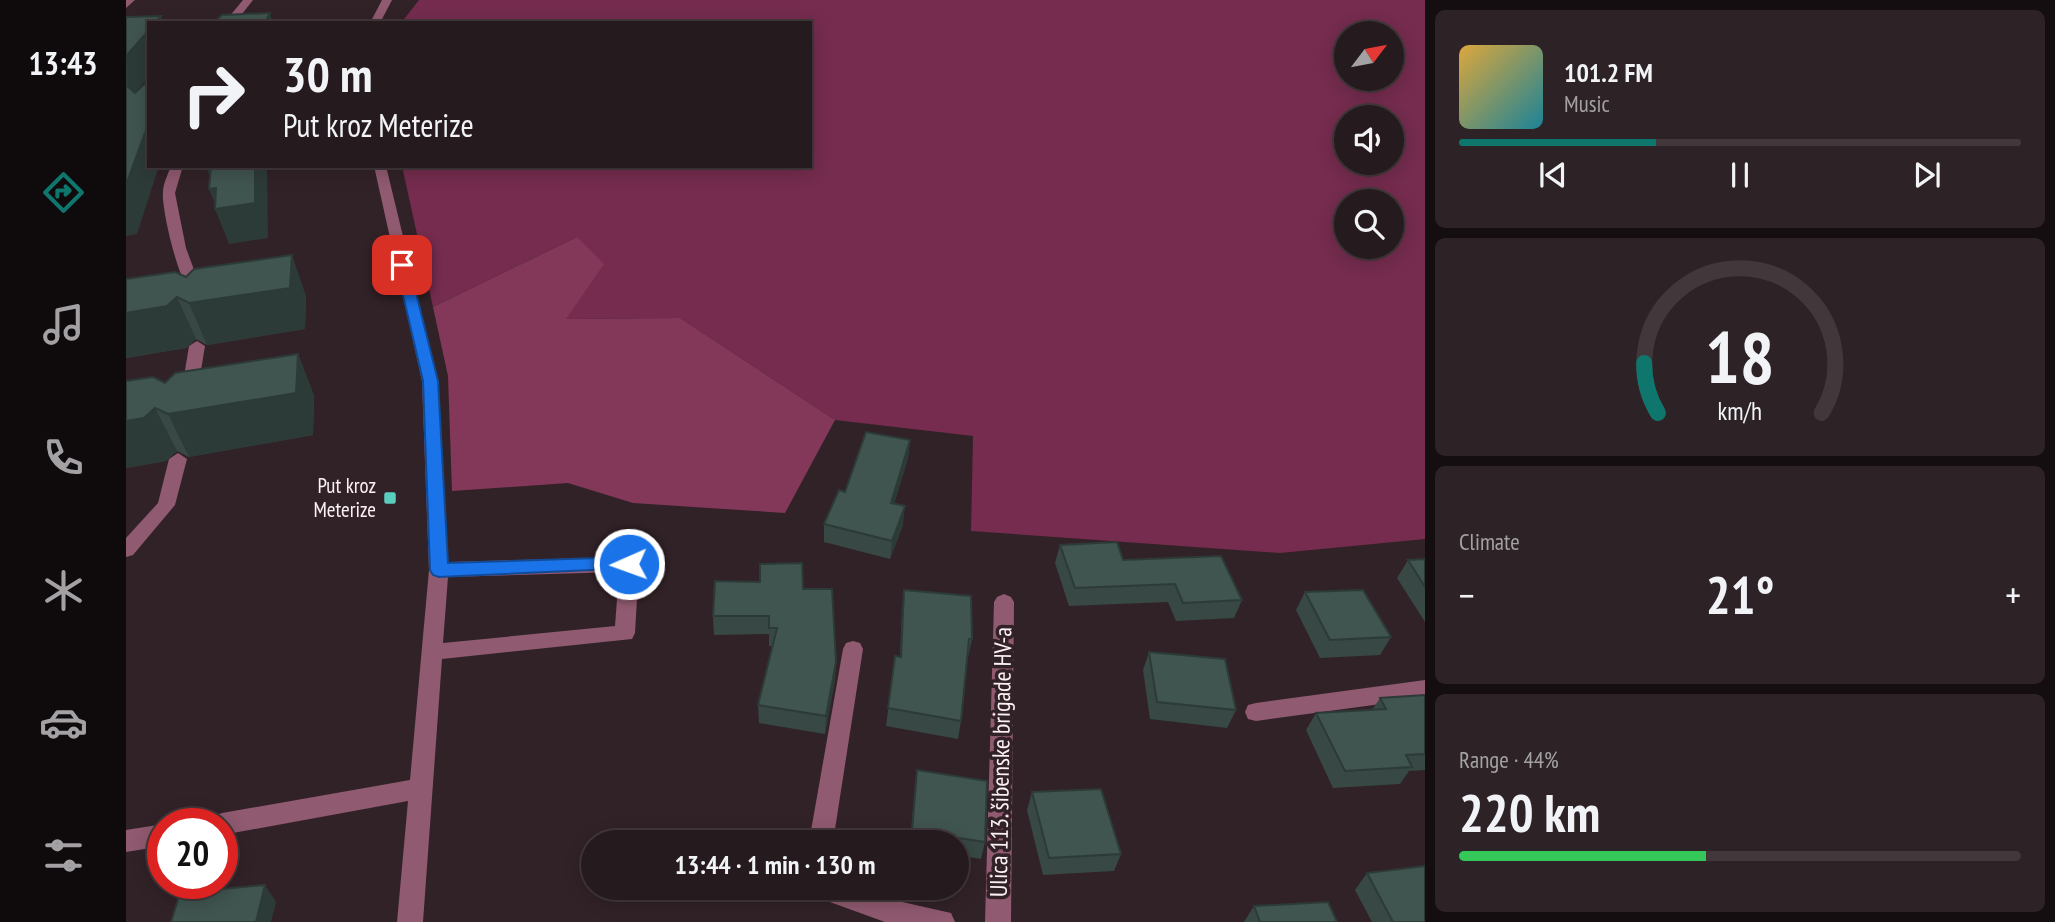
<!DOCTYPE html>
<meta charset="utf-8">
<style>
body{margin:0;font-family:"PT Sans Narrow",sans-serif;background:#2d2326;color:#f1f3f6;height:100vh;display:flex;flex-direction:column;font-size:26px;white-space:nowrap}
*{box-sizing:border-box;margin:0}
p{font-size:23px;color:#a3a1a4}
.icon{flex:none;width:38px;height:38px;fill:none;stroke:currentColor;stroke-width:2;stroke-linecap:round;stroke-linejoin:round}
.map{position:relative;flex:1;overflow:hidden}
.side{display:flex;flex-direction:column;gap:10px;padding:10px;background:#140e10;width:630px}
.side>*{flex:none}
.top-card{position:absolute;left:21px;top:21px;width:665px;height:147px;border-radius:0px;box-shadow:0 4px 18px #0003,0 0 0 2px #42383b;background:#251a1d;color:#f1f3f6;overflow:hidden}
.needle{width:46px;rotate:58deg}
.controls{position:absolute;left:1208px;top:21px;display:grid;gap:14px}
.controls a{display:grid;place-items:center;width:70px;height:70px;border-radius:50%;background:#251a1d;box-shadow:0 4px 18px #0003,0 0 0 2px #42383b;font-size:35px}
.speed{position:absolute;left:21px;top:808px;display:flex;gap:14px;font-size:35px;font-weight:700;text-align:center}
.speed>*{display:grid;place-content:center;width:91px;height:91px;border-radius:50%;background:#251a1d;box-shadow:0 4px 18px #0003,0 0 0 2px #42383b;line-height:1}
.speed .limit{border:10px solid #d22;background:#fff;color:#111}
.pin{position:absolute;display:grid;place-items:center;width:60px;height:60px;color:#fff;margin:-30px;border-radius:14px;box-shadow:0 4px 10px #0006}
.me{position:absolute;width:77px;margin:-38px;rotate:268deg;stroke-linejoin:round;filter:drop-shadow(0 0 5px #0008)}
.turn{display:flex;align-items:center;gap:24px;height:147px;padding:0 21px;font-size:32px}
.turn .icon{width:91px;height:91px;stroke-width:2.5}
.turn b{display:block;font-size:49px;line-height:60px}
.big{font-size:52px;font-weight:600;line-height:1.1}
.side .widget{flex:1;display:flex;flex-direction:column;justify-content:center;gap:10px;min-width:0;padding:0 24px;border-radius:10px;background:#2d2326}
.side .dial{align-items:center;gap:0}
.dial svg{height:182px;overflow:visible;fill:none;stroke:#42383b;stroke-width:7;stroke-linecap:round;text-anchor:middle}
.dial text{fill:#f1f3f6;stroke:none}
.song{display:flex;align-items:center;gap:21px}
.cover{width:84px;height:84px;border-radius:10px;background:linear-gradient(135deg,hsl(40 70% 55%),hsl(190 70% 35%))}
.played{height:7px;border-radius:4px;background:linear-gradient(90deg,#0f766e 35%,#42383b 35%)}
.keys{display:flex;justify-content:space-around;direction:ltr}
.heat{display:flex;justify-content:space-between;align-items:center;font-size:38px;direction:ltr}
.charge{height:10px;border-radius:5px;background:linear-gradient(90deg,#34c759 44%,#42383b 0)}
.trip{position:absolute;left:455px;top:830px;width:388px;height:70px;border-radius:35px;background:#251a1d;box-shadow:0 4px 18px #0003,0 0 0 2px #42383b;font-weight:600;line-height:70px;text-align:center}
main{display:flex;flex:1;min-height:0}
.tabs{display:flex;flex-direction:column;width:126px;justify-content:space-around;align-items:center;background:#0f0a0c;color:#a3a1a4}
.tabs .icon{width:49px;height:49px}
.tabs .on{color:#0f766e}
.tabs b{font-size:32px;color:#f1f3f6}
.map>svg:first-child{display:block}
.green{fill:#752c4e;fill-rule:evenodd}
.forest{fill:#83385a}
.lines{fill:none;stroke-linecap:round;stroke-linejoin:round}
.minor{fill:#905a70;fill-rule:evenodd}
.wall{fill:#374845}
.shaded-wall{fill:#2d3b38}
.building{fill:#405450;stroke:#2d3b38;stroke-width:2}
.route{fill:#1a73e8;stroke:#114b97;stroke-width:2}
.poi-dot{fill:#59cebe;stroke:#312227;stroke-width:2.5}
.labels{text-anchor:middle;stroke-width:7;stroke-linejoin:round;paint-order:stroke}
.poi-label{font-size:21px;fill:#fbf0f4;stroke:#312227;text-anchor:end}
.near-street-label{font-size:24px;fill:#fbf0f4;stroke:#312227}
</style>
<main>
<nav class="tabs">
<b>13:43</b>
<svg class="icon on" aria-label="directions" viewBox="0 0 24 24"><path d="M12 3l9 9-9 9-9-9zM9 14v-3h6M13 9l2 2-2 2"/></svg>
<svg class="icon" aria-label="music" viewBox="0 0 24 24"><path d="M9 18V5l10-2v13"/><circle cx="6" cy="18" r="3"/><circle cx="16" cy="16" r="3"/></svg>
<svg class="icon" aria-label="phone" viewBox="0 0 24 24"><path d="M5 4h4l2 5-3 2q2 4 5 5l2-3 5 2v4C11 20 4 13 5 4z"/></svg>
<svg class="icon" aria-label="climate" viewBox="0 0 24 24"><path d="M12 3v18M4 7l16 10M4 17L20 7"/></svg>
<svg class="icon" aria-label="car" viewBox="0 0 24 24"><path d="M5 17H2v-5l4-1 3-4h7l3 4 3 1v5h-3M9 17h6M6 11h13"/><circle cx="7" cy="17" r="2"/><circle cx="17" cy="17" r="2"/></svg>
<svg class="icon" aria-label="filters" viewBox="0 0 24 24"><path d="M4 7h16M4 17h16"/><circle cx="9" cy="7" r="2"/><circle cx="15" cy="17" r="2"/></svg>
</nav>
<div class="map">
<svg width="1299" height="922" viewBox="0 0 1299 922">
<rect width="100%" height="100%" fill="#312227"/>
<path class="green" d="M293,0H1299V539L1154,553L845,531L847,436L709,420L554,318L439,319L451,237L307,307L276,166H684V23H275ZM1220,33H1265V79H1220ZM1220,117H1265V163H1220ZM1220,201H1265V247H1220Z"/>
<polygon class="forest" points="451,237 478,264 440,319 554,318 709,420 659,513 507,503 442,483 326,491 322,376 307,307"/>
<g class="lines">
<g class="minor">
<polygon points="0,0 9,0 0,8"/>
<polygon points="117,0 127,0 109,23 98,23"/>
<polygon points="256,0 266,0 254,23 244,23"/>
<path d="M45,166H57L49,193L60,248L77,294L70,298C55,294 35,209 37,192C37,184 42,174 45,166Z"/>
<path d="M248,166H260L312,381L322,562L503,557L510,559L513,564L509,633L506,639L316,659L297,922H271L282,801L96,835V824H84L88,816L96,813L284,780L303,570L296,381ZM493,572L489,626L317,643L322,577Z"/>
<polygon points="71,341 79,346 71,395 63,400 55,395 63,346"/>
<polygon points="52,453 61,459 49,505 7,555 0,557 0,538 32,503 43,459"/>
<polygon points="878,594 885,597 888,602 885,922 859,922 868,602 871,597"/>
<polygon points="727,641 734,643 737,649 707,842 683,842 717,649 720,643"/>
<polygon points="1299,680 1299,698 1130,721 1122,719 1119,712 1122,705 1130,703"/>
<polygon points="38,824 37,846 0,852 0,830"/>
<polygon points="696,887 729,887 763,899 825,913 829,922 759,922 701,901"/>
</g>
</g>
<g class="wall">
<polygon points="60,277 180,296 179,329 81,345 70,339 60,348 0,358"/>
<polygon points="172,354 188,396 187,435 63,457 51,451 40,461 0,468 0,381 39,383"/>
<polygon points="784,440 782,458 768,504 777,525 764,559 698,542 698,524 719,492"/>
<polygon points="934,545 997,560 1116,600 1108,618 1050,621 1042,602 943,606 929,563"/>
<polygon points="1299,559 1299,622 1271,578 1282,560"/>
<polygon points="677,589 710,662 709,680 699,734 633,723 632,705 646,646 643,646 643,634 588,635 587,616"/>
<polygon points="778,590 846,639 842,657 841,657 835,721 832,739 760,726 769,656 774,657 776,608"/>
<polygon points="1179,592 1265,637 1254,655 1194,658 1170,610"/>
<polygon points="1023,652 1110,710 1101,728 1024,719 1017,670"/>
<polygon points="1299,695 1299,770 1283,771 1274,784 1207,788 1180,730 1190,713 1246,710 1254,698"/>
<polygon points="791,770 859,842 855,859 831,855 831,842 784,842 789,788"/>
<polygon points="906,792 995,854 988,871 917,875 901,810"/>
<polygon points="1241,873 1299,922 1246,922 1229,890"/>
<polygon points="1128,906 1211,922 1118,922"/>
</g>
<g class="shaded-wall">
<polygon points="144,13 147,23 139,23"/>
<polygon points="35,16 38,23 29,23"/>
<polygon points="23,30 23,76 1,103 0,125 0,56"/>
<polygon points="23,122 23,166 33,166 11,234 0,236 0,185"/>
<polygon points="80,166 92,166 87,186"/>
<polygon points="129,166 141,166 142,238 103,244 89,209 91,209 83,189"/>
<polygon points="166,255 180,296 179,329 81,345 63,303"/>
<polygon points="51,297 70,339 60,348 0,358 0,313"/>
<polygon points="172,354 188,396 187,435 63,457 42,414"/>
<polygon points="29,408 51,451 40,461 0,468 0,421"/>
<polygon points="784,440 782,458 763,521 765,503"/>
<polygon points="779,506 777,525 764,559 766,541"/>
<polygon points="710,662 709,680 699,734 700,716"/>
<polygon points="139,885 150,902 145,922 130,922"/>
</g>
<g class="building">
<polygon points="144,13 139,23 87,23 96,15"/>
<polygon points="35,16 29,23 23,23 23,30 0,56 0,17"/>
<polygon points="23,80 23,122 0,185 0,85 9,93"/>
<polygon points="85,166 129,166 129,203 89,209 90,188 83,189"/>
<polygon points="166,255 164,288 63,303 51,297 41,306 0,313 0,279 49,272 60,277 68,269"/>
<polygon points="172,354 170,393 42,414 29,408 18,418 0,421 0,381 27,377 39,383 49,373"/>
<polygon points="740,432 784,440 765,503 779,506 766,541 698,524 713,490 719,492"/>
<polygon points="991,542 997,560 1095,556 1116,600 1057,603 1049,584 949,588 934,545"/>
<polygon points="1299,559 1299,587 1282,560"/>
<polygon points="676,563 677,589 706,589 710,662 700,716 632,705 651,628 643,628 643,616 587,616 589,581 634,582 634,564"/>
<polygon points="778,590 845,596 846,639 843,639 835,721 762,708 769,656 775,657"/>
<polygon points="1237,590 1265,637 1204,640 1179,592"/>
<polygon points="1023,652 1099,659 1110,710 1031,702"/>
<polygon points="1299,695 1299,754 1280,755 1286,767 1219,771 1190,713 1260,709 1254,698"/>
<polygon points="791,770 861,781 859,842 786,831"/>
<polygon points="975,789 995,854 923,858 906,792"/>
<polygon points="1299,866 1299,922 1267,922 1241,873"/>
<polygon points="139,885 130,922 45,922 54,893"/>
<polygon points="1202,902 1211,922 1134,922 1128,906"/>
</g>
<polygon class="route" points="276,261 283,265 312,381 322,563 503,557 510,559 512,564 510,568 313,577 307,575 304,570 297,381 270,265"/>
<rect class="poi-dot" x="257" y="491" width="14" height="14" rx="3.5"/>
<g class="labels">
<g class="poi-label">
<text x="250" y="493">Put kroz<tspan x="250" dy="24">Meterize</tspan></text>
</g>
<g class="near-street-label">
<text transform="translate(875 762) rotate(-89)" y="8">Ulica 113. šibenske brigade HV-a</text>
</g>
</g>
</svg>
<div class="controls">
<a><svg class="needle" viewBox="-14 -14 28 28"><path d="M0-13l5 13h-10z" fill="#e53935"/><path d="M0 13l5-13h-10z" fill="#a3a1a4"/></svg></a>
<a><svg class="icon" aria-label="sound" viewBox="0 0 24 24"><path d="M4 9h4l5-4v14l-5-4H4zM17 9q2 3 0 6"/></svg></a>
<a><svg class="icon" aria-label="search" viewBox="0 0 24 24"><circle cx="10" cy="10" r="6"/><path d="M15 15l6 6"/></svg></a>
</div>
<div class="speed"><div class="limit">20</div></div>
<div class="pin" style="left:276px;top:265px;background:#d93025"><svg class="icon" aria-label="arrive" viewBox="0 0 24 24"><path d="M6 21V4h12l-3 4 3 4H6"/></svg></div>
<svg class="me" style="left:503px;top:564px" viewBox="-20 -20 40 40"><circle r="17" fill="#1a73e8" stroke="#fff" stroke-width="3"/><path d="M0-11L8 9 0 5-8 9z" fill="#fff"/></svg>
<div class="trip">13:44 · 1 min · 130 m</div>
<div class="top-card">
<div class="turn"><svg class="icon" aria-label="right" viewBox="0 0 24 24"><path d="M7 20v-9h11M14 6l5 5-5 5"/></svg><div><b>30 m</b>Put kroz Meterize</div></div>
</div>
</div>
<section class="side">
<div class="widget">
<div class="song"><i class="cover"></i><div><b>101.2 FM</b><p>Music</p></div></div>
<div class="played"></div>
<div class="keys"><svg class="icon" aria-label="previous" viewBox="0 0 24 24"><path d="M18 5L8 12l10 7zM5 5v14"/></svg><svg class="icon" aria-label="pause" viewBox="0 0 24 24"><path d="M8 5v14M16 5v14"/></svg><svg class="icon" aria-label="next" viewBox="0 0 24 24"><path d="M6 5l10 7-10 7zM19 5v14"/></svg></div>
</div>
<div class="widget dial"><svg viewBox="0 0 100 80">
<path d="M14 69A42 42 0 1 1 86 69"/>
<path d="M14 69A42 42 0 0 1 8 47" stroke="#0f766e"/>
<text x="50" y="56" font-size="32" font-weight="700">18</text>
<text x="50" y="72" font-size="11">km/h</text>
</svg></div>
<div class="widget"><p>Climate</p>
<div class="heat"><a>−</a><b class="big">21°</b><a>+</a></div>
</div>
<div class="widget"><p>Range · 44%</p><b class="big">220 km</b><div class="charge"></div></div>
</section>
</main>
